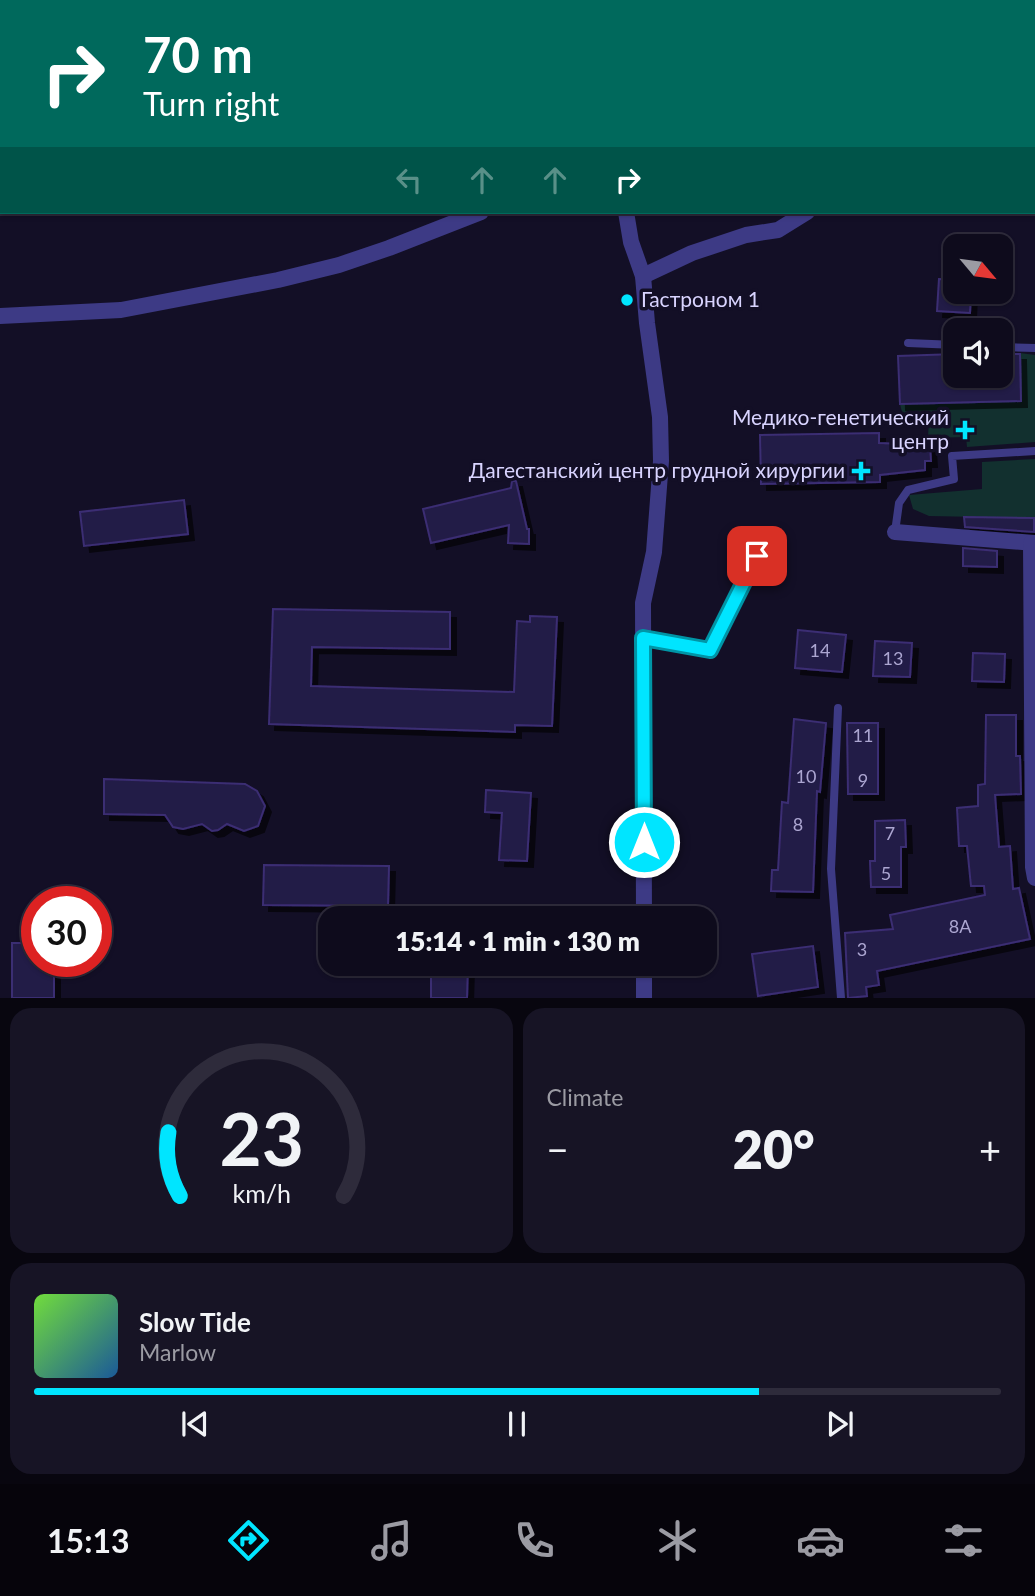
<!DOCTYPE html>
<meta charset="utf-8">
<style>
body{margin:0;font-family:Lato,sans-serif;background:#171425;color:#f1f3f6;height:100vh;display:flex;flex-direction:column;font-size:26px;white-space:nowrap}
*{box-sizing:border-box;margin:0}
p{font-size:23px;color:#9b9ba3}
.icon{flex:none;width:38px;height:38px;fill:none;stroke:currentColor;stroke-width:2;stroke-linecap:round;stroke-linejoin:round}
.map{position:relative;height:998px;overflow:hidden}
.drawer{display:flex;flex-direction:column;gap:10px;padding:10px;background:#08060f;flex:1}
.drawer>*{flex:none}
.hud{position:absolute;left:0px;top:0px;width:1036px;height:214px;box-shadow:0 2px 5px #0004,0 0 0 2px #2e2b3b;background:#00695c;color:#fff;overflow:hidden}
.needle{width:46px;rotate:119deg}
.fabs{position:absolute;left:943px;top:234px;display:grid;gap:14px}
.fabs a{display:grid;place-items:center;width:70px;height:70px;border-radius:14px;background:#0e0b1c;box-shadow:0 2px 5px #0004,0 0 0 2px #2e2b3b;font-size:35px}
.speed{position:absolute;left:21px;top:886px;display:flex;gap:14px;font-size:35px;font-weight:700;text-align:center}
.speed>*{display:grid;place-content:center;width:91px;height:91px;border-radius:50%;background:#0e0b1c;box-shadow:0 2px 5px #0004,0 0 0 2px #2e2b3b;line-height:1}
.speed .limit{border:10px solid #d22;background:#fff;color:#111}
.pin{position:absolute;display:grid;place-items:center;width:60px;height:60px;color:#fff;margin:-30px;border-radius:14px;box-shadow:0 4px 10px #0006}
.me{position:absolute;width:77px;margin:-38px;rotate:0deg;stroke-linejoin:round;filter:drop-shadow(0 0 5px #0008)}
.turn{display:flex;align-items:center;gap:24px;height:147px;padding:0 28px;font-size:32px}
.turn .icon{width:91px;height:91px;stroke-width:2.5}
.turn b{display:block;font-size:49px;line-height:60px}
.lanes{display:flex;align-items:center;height:66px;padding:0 28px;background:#0003;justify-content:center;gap:35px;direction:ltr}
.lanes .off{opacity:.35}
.big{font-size:52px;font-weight:800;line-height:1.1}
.drawer .card{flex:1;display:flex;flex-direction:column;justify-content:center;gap:10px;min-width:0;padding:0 24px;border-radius:21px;background:#171425}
.drawer .dial{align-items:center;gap:0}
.dial svg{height:182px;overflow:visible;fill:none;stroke:#2e2b3b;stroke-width:7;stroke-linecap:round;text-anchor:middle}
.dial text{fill:#f1f3f6;stroke:none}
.song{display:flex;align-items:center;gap:21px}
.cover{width:84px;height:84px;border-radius:10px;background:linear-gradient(135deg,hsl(100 70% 55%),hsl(210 70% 35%))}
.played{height:7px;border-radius:4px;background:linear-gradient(90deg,#00e5ff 75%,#2e2b3b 75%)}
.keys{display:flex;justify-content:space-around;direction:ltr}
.heat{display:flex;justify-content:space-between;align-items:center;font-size:38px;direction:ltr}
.drawer .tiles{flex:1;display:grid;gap:10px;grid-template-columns:1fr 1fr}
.card:last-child{grid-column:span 2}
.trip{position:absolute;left:318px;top:906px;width:399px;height:70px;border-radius:21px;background:#0e0b1c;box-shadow:0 2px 5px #0004,0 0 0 2px #2e2b3b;font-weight:800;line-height:70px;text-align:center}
.dock{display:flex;height:112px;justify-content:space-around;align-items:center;background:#06040b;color:#9b9ba3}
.dock .icon{width:49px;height:49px}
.dock .current{color:#00e5ff}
.dock b{font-size:32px;color:#f1f3f6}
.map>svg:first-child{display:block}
.green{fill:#12302f}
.building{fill:#241b47;stroke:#3b2d73;stroke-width:2;filter:url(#shadow)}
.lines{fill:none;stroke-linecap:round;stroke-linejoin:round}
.service{stroke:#3d3a85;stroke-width:8}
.minor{stroke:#3d3a85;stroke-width:16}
.route-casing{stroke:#0095a6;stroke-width:18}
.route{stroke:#00e5ff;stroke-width:12}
.poi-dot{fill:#00e5ff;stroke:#130f26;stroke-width:2.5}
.labels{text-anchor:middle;stroke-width:7;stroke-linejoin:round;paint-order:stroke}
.number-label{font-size:18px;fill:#aca6d1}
.poi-label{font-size:21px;fill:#d9d4ff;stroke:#130f26;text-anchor:end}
</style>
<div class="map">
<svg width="1035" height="998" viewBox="0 0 1035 998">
<defs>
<filter id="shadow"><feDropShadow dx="6" dy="6" stdDeviation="0" flood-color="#0009"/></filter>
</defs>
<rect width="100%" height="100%" fill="#130f26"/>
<g class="green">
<polygon points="1020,353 1035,355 1035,442 967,447 966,437 928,438 929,416 903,416 900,404 1021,401"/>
<polygon points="1035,459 1035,518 929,516 913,509 909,495 982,489 982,462"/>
</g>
<g class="building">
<polygon points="939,279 956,280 956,292 971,292 970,313 937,311"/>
<polygon points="956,354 956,376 1001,376 1001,354 1020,354 1021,401 900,404 898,356"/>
<polygon points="879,433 879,443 930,445 931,461 925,461 925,470 880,475 880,482 761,484 760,435"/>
<polygon points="512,481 516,481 527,529 529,529 529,544 508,543 509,525 431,543 423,509 511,488"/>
<polygon points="184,500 188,534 84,546 80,512"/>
<polygon points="964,517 1034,518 1034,532 965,527"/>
<polygon points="963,548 997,551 997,567 963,566"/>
<polygon points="273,609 450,612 450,649 312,647 311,686 514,692 517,621 530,622 530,616 557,617 552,726 515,725 515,732 269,724"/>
<polygon points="798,630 846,635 842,672 795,668"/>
<polygon points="875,641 912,643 910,677 873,676"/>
<polygon points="973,653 1005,654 1004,682 972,681"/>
<polygon points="986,715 1016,715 1016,756 1020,756 1021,794 995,795 999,847 1010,846 1013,889 1019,888 1030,939 877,971 879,985 866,987 867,996 848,998 845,933 893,929 890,915 985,895 984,886 971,886 967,846 959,846 957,808 978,806 978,785 985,784"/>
<polygon points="794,719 826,723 820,792 817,791 813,892 771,891 772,870 778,870 782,802 788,803"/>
<polygon points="847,723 878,723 878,794 848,794"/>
<polygon points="104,779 245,784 257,791 265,806 258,826 244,831 227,824 218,830 212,831 202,824 183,829 173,827 165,815 104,814"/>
<polygon points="486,790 531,793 527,861 499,860 502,813 485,812"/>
<polygon points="905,820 906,847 901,847 901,887 871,887 870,861 875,861 875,821"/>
<polygon points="264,865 389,866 388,906 263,905"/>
<polygon points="12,943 37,943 37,961 54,961 54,998 12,998"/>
<polygon points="813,946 818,987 758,996 752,954"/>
<polygon points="431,964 468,964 467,998 431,998"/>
</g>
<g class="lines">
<g class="service">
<polyline points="577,0 578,2"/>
<polyline points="908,343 956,345"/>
<polyline points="1001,347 1035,348"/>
<polyline points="895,532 899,503 908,490 954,479 952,456 1035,451"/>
<polyline points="643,638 710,650 757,556"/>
<polyline points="838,708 831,869 841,998"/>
</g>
<g class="minor">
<polyline points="627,2 627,0"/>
<polyline points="800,2 801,0"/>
<polyline points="1027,2 1029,0"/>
<polyline points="626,212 631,242 643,276 647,323 660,417 661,461 654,552 643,603 644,919"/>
<polyline points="643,276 692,253 746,235 778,230 807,212"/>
<polyline points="0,316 121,310 278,280 339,265 389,248 481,212"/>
<polyline points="895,532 1035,543"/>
<polyline points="1031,543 1033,867 1035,878"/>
<polyline points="644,964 644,998"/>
</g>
</g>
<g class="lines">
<g class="route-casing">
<polyline id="route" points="644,842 643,638 710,650 757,556"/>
</g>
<use href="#route" class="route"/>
</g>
<g class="poi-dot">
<circle cx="627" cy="300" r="7"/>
<path d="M961.5 419.5h7v7h7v7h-7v7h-7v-7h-7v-7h7z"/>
<path d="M857.5 460.5h7v7h7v7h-7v7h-7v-7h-7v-7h7z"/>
</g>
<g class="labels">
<g class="number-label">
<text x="820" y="657">14</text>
<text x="893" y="665">13</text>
<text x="863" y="742">11</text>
<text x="806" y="783">10</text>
<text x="863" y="787">9</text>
<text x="798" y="831">8</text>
<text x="890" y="840">7</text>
<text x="886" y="880">5</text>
<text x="960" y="933">8А</text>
<text x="862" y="956">3</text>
</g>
<g class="poi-label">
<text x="641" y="307" text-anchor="start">Гастроном 1</text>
<text x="949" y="425">Медико-генетический<tspan x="949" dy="24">центр</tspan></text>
<text x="845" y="478">Дагестанский центр грудной хирургии</text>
</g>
</g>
</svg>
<div class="fabs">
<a><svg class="needle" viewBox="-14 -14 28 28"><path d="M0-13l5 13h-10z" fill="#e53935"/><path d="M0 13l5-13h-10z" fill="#9b9ba3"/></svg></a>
<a><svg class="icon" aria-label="sound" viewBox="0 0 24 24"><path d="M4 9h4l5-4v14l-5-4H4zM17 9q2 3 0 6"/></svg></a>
</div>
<div class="speed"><div class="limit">30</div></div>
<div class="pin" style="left:757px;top:556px;background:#d93025"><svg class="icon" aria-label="arrive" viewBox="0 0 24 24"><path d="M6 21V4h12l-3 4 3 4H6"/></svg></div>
<svg class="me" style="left:644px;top:842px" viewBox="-20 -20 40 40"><circle r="17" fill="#00e5ff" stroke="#fff" stroke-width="3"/><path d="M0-11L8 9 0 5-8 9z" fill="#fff"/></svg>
<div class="trip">15:14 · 1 min · 130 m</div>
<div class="hud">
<div class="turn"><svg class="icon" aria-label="right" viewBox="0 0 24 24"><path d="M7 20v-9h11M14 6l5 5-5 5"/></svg><div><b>70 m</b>Turn right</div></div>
<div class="lanes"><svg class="icon off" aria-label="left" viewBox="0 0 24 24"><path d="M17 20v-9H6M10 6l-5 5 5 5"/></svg><svg class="icon off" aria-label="ahead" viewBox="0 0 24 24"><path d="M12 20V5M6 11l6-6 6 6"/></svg><svg class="icon off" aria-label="ahead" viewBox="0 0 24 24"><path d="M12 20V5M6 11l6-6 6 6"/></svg><svg class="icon" aria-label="right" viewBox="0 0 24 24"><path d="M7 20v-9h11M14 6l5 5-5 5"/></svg></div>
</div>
</div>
<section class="drawer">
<div class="tiles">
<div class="card dial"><svg viewBox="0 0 100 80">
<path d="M14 69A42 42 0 1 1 86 69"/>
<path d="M14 69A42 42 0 0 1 9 41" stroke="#00e5ff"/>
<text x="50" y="56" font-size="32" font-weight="700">23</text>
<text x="50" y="72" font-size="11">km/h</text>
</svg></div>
<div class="card"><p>Climate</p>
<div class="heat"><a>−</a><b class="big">20°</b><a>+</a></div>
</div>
<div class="card">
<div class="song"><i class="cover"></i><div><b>Slow Tide</b><p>Marlow</p></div></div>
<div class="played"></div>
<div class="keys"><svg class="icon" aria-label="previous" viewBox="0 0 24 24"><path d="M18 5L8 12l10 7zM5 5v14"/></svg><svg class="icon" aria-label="pause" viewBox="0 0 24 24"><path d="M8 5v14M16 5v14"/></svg><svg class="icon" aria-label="next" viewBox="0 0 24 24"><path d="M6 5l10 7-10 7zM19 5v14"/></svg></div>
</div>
</div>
</section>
<nav class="dock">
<b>15:13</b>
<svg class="icon current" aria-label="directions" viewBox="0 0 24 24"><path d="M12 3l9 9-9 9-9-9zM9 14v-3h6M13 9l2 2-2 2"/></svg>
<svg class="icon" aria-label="music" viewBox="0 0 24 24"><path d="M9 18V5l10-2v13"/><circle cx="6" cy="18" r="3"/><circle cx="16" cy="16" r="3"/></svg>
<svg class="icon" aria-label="phone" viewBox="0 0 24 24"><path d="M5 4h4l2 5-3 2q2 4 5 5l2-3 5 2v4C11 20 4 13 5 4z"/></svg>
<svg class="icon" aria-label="climate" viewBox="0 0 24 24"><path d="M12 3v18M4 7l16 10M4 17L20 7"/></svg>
<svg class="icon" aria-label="car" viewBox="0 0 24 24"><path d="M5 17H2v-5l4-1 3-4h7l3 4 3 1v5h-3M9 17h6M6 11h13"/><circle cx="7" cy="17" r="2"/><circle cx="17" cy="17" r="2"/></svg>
<svg class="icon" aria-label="filters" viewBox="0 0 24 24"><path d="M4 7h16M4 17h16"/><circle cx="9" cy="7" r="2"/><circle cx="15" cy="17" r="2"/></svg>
</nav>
